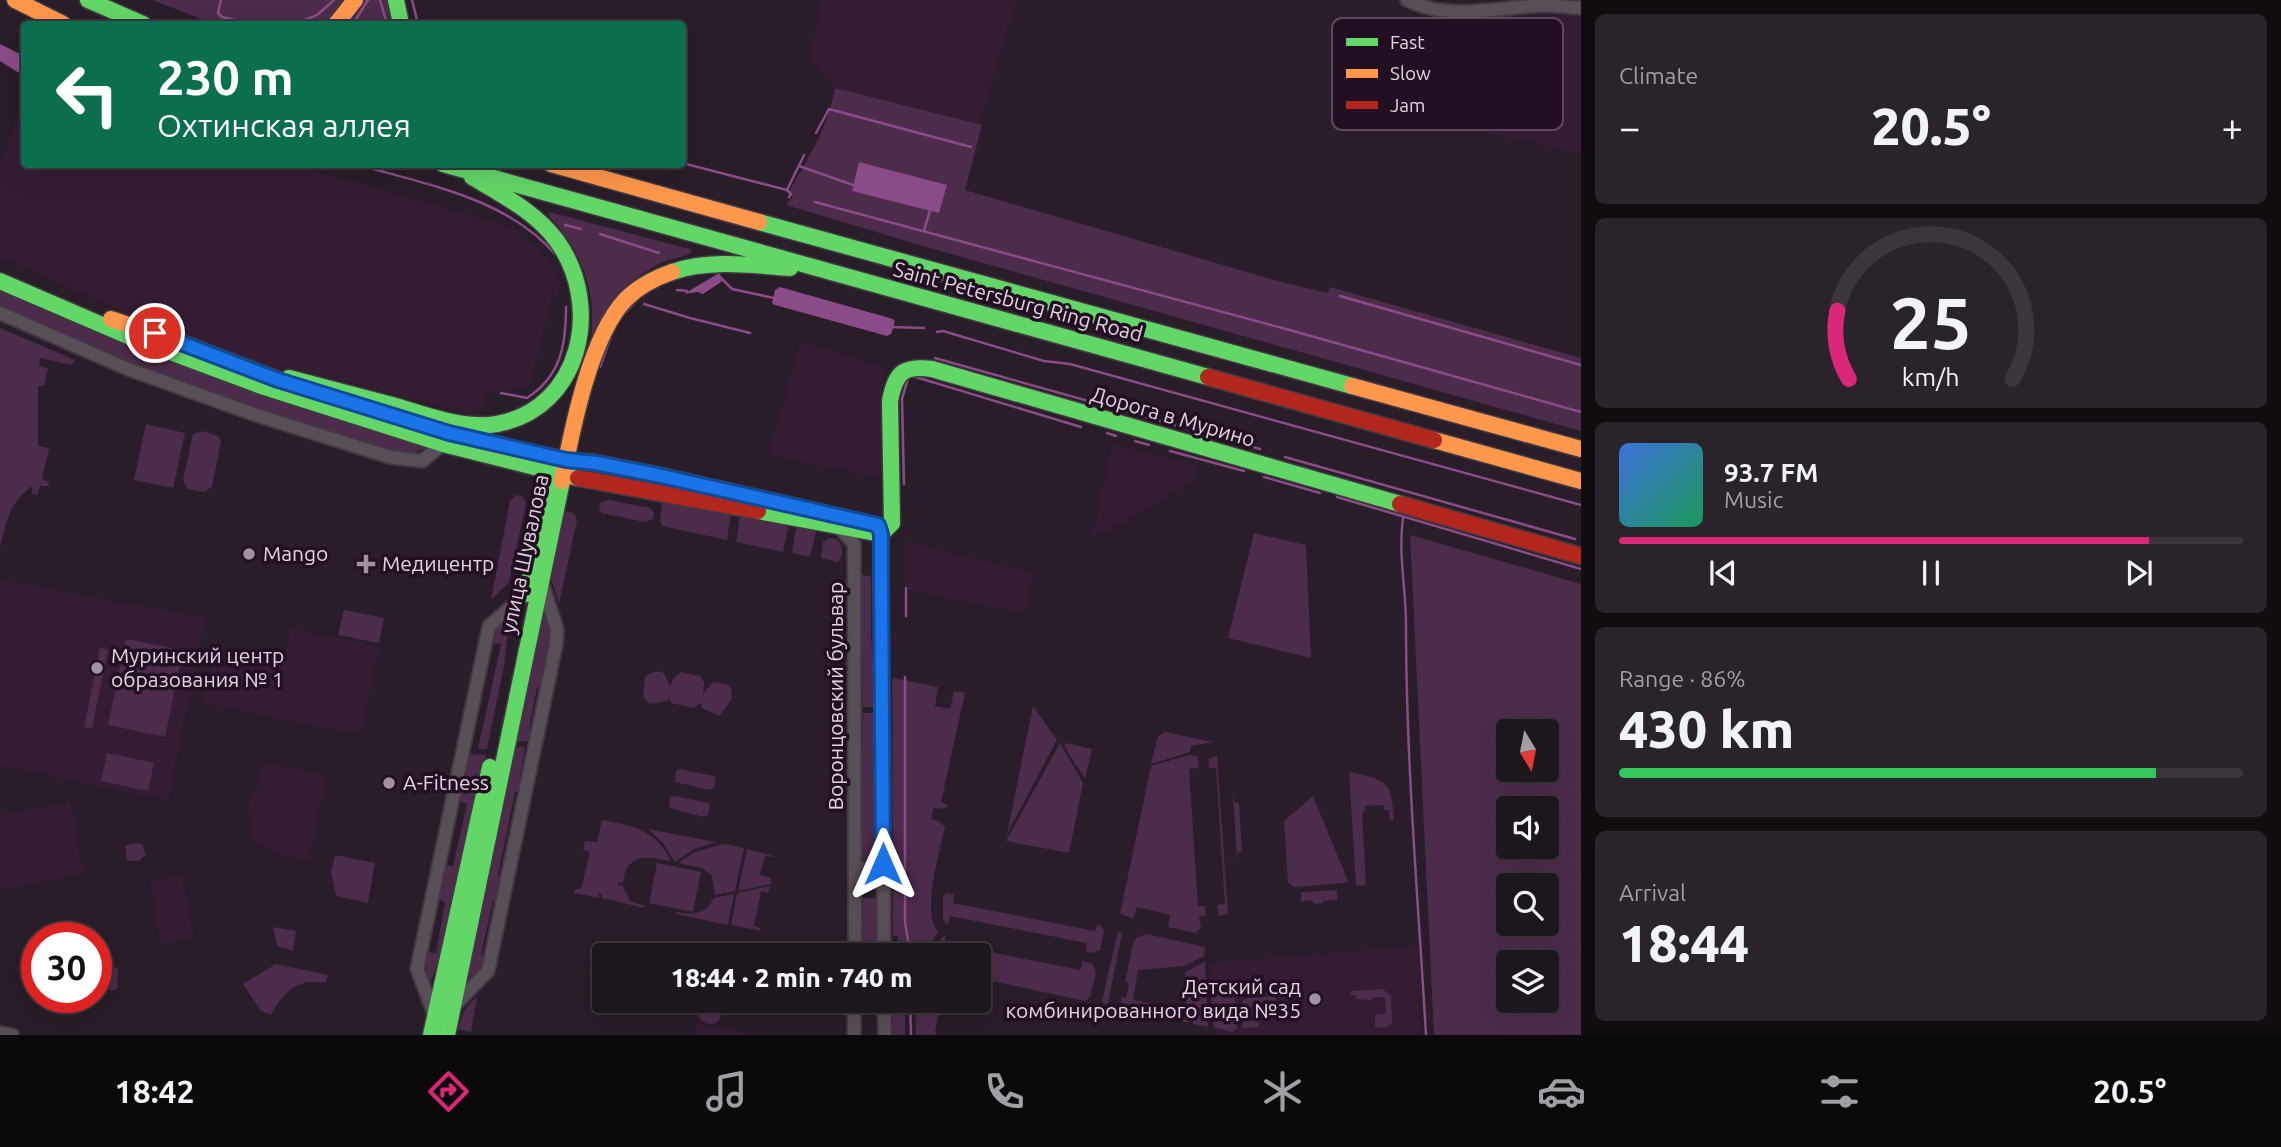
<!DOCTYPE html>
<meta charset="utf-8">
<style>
body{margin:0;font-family:Ubuntu,sans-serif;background:#2b232b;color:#f1f3f6;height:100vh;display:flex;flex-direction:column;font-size:26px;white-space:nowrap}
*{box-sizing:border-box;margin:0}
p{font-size:23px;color:#a19fa4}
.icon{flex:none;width:38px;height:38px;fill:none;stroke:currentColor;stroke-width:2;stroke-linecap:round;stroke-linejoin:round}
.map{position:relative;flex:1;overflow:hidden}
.drawer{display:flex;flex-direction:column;gap:14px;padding:14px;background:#100c10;width:700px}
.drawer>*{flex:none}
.top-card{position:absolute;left:21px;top:21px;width:665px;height:147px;border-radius:7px;box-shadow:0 7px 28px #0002,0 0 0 2px #3c353c;background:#0b6e4f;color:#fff;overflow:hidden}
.needle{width:46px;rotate:170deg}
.tools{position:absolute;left:1496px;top:719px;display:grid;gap:14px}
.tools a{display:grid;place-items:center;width:63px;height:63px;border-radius:7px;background:#1e161e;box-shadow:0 7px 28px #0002,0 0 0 2px #3c353c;font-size:35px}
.speed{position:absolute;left:21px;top:922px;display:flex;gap:14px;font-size:35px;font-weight:700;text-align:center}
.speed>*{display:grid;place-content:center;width:91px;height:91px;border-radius:50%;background:#1e161e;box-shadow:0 7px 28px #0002,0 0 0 2px #3c353c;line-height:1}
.speed .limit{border:10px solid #d22;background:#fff;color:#111}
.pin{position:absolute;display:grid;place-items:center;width:60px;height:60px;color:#fff;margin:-30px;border:4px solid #fff;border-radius:50%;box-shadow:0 2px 7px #0007}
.me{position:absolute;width:77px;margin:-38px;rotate:0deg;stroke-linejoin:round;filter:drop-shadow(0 0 5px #0008)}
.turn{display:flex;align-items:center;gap:24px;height:147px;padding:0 21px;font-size:32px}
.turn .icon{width:91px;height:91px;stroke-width:2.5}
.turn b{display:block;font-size:49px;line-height:60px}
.big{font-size:52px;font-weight:800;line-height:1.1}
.drawer .widget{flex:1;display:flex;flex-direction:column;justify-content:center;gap:10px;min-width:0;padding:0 24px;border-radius:10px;background:#2b232b}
.drawer .dial{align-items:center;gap:0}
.dial svg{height:182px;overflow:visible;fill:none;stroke:#3c353c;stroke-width:7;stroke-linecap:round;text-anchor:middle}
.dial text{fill:#f1f3f6;stroke:none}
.song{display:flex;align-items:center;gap:21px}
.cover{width:84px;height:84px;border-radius:10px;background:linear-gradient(135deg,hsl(220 70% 55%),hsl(150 70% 35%))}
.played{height:7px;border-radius:4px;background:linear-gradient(90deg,#db2777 85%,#3c353c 85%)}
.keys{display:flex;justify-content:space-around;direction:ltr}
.heat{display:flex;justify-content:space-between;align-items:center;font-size:38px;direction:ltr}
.charge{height:10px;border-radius:5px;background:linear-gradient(90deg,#34c759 86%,#3c353c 0)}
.trip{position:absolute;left:592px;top:943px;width:399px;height:70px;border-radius:7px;background:#1e161e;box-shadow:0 7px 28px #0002,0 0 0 2px #3c353c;font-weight:800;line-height:70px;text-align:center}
.tab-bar{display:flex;height:112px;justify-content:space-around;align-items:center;background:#0c090c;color:#a19fa4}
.tab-bar .icon{width:49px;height:49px}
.tab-bar .active{color:#db2777}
.tab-bar b{font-size:32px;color:#f1f3f6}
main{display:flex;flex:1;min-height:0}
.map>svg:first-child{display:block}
.built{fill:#341d33}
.green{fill:#4d2b4b;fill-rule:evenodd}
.water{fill:#8b4b88}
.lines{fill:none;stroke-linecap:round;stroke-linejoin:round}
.stream{stroke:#8b4b88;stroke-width:2.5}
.street-casing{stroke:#423942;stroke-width:16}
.fast-casing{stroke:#423942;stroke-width:19}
.slow-casing{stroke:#423942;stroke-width:19}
.jam-casing{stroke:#423942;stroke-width:19}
.street{stroke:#584e57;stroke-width:12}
.fast{stroke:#63d668;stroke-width:16}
.slow{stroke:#ff974d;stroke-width:16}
.jam{stroke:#b3261e;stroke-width:16}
.route-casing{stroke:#114b97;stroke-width:18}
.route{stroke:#1a73e8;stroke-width:12}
.poi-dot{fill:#a093a0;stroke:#230f22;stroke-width:2.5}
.labels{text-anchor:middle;stroke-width:7;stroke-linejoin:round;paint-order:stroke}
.street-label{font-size:21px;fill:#e1d3e0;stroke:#230f22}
.poi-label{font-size:21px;fill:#e1d3e0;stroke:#230f22;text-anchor:start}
.key{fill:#230f22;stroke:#5c4a5b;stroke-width:2}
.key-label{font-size:19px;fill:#e1d3e0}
</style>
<main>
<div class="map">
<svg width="1581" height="1035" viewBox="0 0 1581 1035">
<rect width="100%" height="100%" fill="#281d28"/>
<g class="built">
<polygon points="821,0 1016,0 979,125 835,88 811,58"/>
<polygon points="1557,14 1581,16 1581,153 1417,118 1409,113 1402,98 1403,90 1429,16 1444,22 1449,18"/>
<polygon points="22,105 24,106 24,164 294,165 511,227 537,249 552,265 560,285 559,295 552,298 530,387 485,393 478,416 281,365 279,371 141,319 0,257 0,166"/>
<polygon points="801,342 883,366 886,479 769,455"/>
<polygon points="1113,444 1197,466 1192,482 1123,523 1092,538"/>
<polygon points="905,541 1034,574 1024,613 905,589"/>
<polygon points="0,580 205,618 168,801 0,765"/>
<polygon points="290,628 379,647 362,729 356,734 207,703 204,698 214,651 284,665"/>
<polygon points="267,763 326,776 309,860 280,855 255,843 248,807 250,795 259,786 263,765 266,765"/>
<polygon points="71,802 83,874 0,889 0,815"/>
<polygon points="182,876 194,938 161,944 150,882"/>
<polygon points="1418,946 1420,1035 1214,1035 1209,963"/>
<polygon points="698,1023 758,1035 696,1035"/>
</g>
<g class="green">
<polygon points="152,0 347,0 341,9 323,24 214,24"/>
<polygon points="363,0 391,0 398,24 346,24"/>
<path d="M835,88L982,125L965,190L1285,283L1328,293L1330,287L1581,358V431L923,246L786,205L793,196L790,190C809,157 828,127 835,88Z"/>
<path d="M549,212L690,249L691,253C682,258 671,258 661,263C626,280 609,305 591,338C597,290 581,250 548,215Z"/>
<path d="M0,286L427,446L426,448L413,453H397C262,411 128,366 0,306Z"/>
<path d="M0,328L75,360L71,365L40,358L39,366L48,368L44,386H38V446L49,448L42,479L49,482L48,486H40L37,495L32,494V486C8,505 7,520 0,548Z"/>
<polygon points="146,424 185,433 173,488 134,480"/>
<polygon points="202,431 218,436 221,441 212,487 204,492 188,489 183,480 193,434"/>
<polygon points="516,495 522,496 526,503 509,582 491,600 510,501"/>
<polygon points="609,500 650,508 654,513 653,519 644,522 602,513 599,508 601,502"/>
<polygon points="662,503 705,505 731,512 727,540 662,526 660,521"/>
<polygon points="564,511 574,513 577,520 559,604 550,575"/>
<polygon points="744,514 786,523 788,528 783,552 736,542 740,517"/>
<polygon points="801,525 817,528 810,557 792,553 796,529"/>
<polygon points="1254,533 1306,545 1311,658 1228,638"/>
<path d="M1410,535L1581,584V1035H1434ZM1508,732H1547V770H1508ZM1547,808V847H1508V808ZM1508,886H1547V924H1508ZM1547,962V1001H1508V962Z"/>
<path d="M829,538L837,539C843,545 844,556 838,562L821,558L823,542Z"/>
<polygon points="861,574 871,577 871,634 876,707 863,707"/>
<path d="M543,603C557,636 549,653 541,687H537L529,729L532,730L530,741L514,742Z"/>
<polygon points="344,610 384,618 379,643 338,635"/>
<polygon points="510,614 504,666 487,749 478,749 501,644 494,643 497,626"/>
<polygon points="126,639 183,650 165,737 108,725"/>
<polygon points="100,648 108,650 92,728 84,727"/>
<polygon points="656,671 664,673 670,687 673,679 681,672 700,676 704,683 703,694 713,682 726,684 731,688 732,699 719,716 702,708 701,703 693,708 671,703 669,698 667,701 650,704 643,697 645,676"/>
<path d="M894,678L938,687L935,706L950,709L954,691L965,693L941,802L948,805V807L940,809L934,807L931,819L939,821L945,827C940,850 921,915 938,931L925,955H893V951H898V936H893L892,680Z"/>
<polygon points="1033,706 1057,740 1007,834"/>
<polygon points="863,713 876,713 876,858 872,864 864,862 862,855"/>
<polygon points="1165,732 1213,742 1191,746 1190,752 1151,764 1158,736"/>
<polygon points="1060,743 1083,783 1069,853 1006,841"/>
<polygon points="1067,743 1092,749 1085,779 1064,746"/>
<path d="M525,746L520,777L522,778L519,792H515L498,875L501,877L497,901H493L481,954L485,956C482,967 477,974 469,982L470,949L513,748Z"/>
<polygon points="107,753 154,763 148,791 101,781"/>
<polygon points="470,754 486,755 445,944 430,983 426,968 427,952 436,953 445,902 438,899 445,865 453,866 467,804 459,801"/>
<polygon points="1189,755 1198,757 1199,768 1189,769 1198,906 1205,906 1206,915 1199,917 1201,927 1196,933 1168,927 1170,915 1137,907 1133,918 1120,914 1151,766"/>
<polygon points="1217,756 1228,914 1219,916 1217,905 1225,904 1216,768 1209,768 1208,759"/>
<polygon points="679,769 714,776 716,780 714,788 710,790 675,782 676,771"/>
<path d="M1349,772C1386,780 1392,780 1394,820L1390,821L1389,810H1384V805L1365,806V811L1362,812L1366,885L1356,886Z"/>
<polygon points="1233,793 1235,803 1239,803 1242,852 1238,852 1237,861"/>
<polygon points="674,796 709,803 710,806 708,815 704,817 669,808 670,797"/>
<polygon points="1313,796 1348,881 1344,883 1294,887 1288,882 1284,821"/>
<path d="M602,820C634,826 656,830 671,861C648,857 626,852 623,883L618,882V885L623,886L630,901L645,906L644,908L602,898V895L598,892L600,898L574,893L575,889H581L590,852L583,850L585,841L597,842Z"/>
<polygon points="648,829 716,842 694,849 675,862 663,843"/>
<polygon points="133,843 142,844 146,855 138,861 127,861 125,846"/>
<polygon points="725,844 744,848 735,891 715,895 712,876 702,868 678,863 695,852"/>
<polygon points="747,849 777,857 765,856 760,875 771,878 771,884 738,891"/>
<polygon points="335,855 375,863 368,903 336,896 331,872"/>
<polygon points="657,863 701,872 693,912 649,903"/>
<polygon points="770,886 768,893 761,891 754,926 760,928 761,931 731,925 737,893"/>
<polygon points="1337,890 1337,900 1323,901 1323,903 1315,904 1310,900 1301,902 1301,892"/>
<polygon points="947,893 954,894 953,903 1095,931 1097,925 1101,925 1104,932 1100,950 1093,953 1087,952 1086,943 950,916 948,925 946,924 943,919 943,896"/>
<path d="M734,894L728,925L676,914V912C694,915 705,915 714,898Z"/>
<rect x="863" y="898" width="13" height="57"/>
<polygon points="273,927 296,931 293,951 277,946"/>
<polygon points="1118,931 1122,934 1108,1002 1106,1005 1102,1001"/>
<polygon points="1146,934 1205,947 1204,956 1184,966 1138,970 1133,1000 1184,1010 1190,1023 1121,1006 1121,997 1126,998 1129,983 1125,982 1133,944 1136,938"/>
<polygon points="946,936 945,943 1080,970 1083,961 1093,964 1096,973 1090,997 1085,1001 978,978 978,956 930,955 942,937"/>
<polygon points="1205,962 1208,1027 1193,1024 1186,1009 1185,972"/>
<path d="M276,964L328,975L326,982C320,983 315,982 309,982C291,984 278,1000 271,1015L261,1011L243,984Z"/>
<polygon points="111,965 119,969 117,978 118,988 113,991 107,989 104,985 96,987 96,967 103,973"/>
<polygon points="1383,989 1391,996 1392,1023 1386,1027 1375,1028 1375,1015 1386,1014 1385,997 1375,997 1370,1000 1357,999 1355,995 1351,995 1350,991"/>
<polygon points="1226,992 1235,996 1236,1011 1230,1012 1229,1006 1218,1007 1218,1021 1230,1021 1230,1015 1236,1014 1237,1028 1233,1032 1214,1027 1211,993"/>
<polygon points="477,996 471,1032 458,1029 464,1011"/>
<polygon points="1277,996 1275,1004 1263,1007 1248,1006 1249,1021 1259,1021 1259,1027 1243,1028 1243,1000 1248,998"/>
<circle cx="710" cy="1012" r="12"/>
<rect x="893" y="1001" width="12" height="34"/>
<polygon points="915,1001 941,1001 935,1032 938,1035 916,1035"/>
</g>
<g class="water">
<polygon points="0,44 24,56 24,76 0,61"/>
<polygon points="859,162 947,185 939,213 852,191"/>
<polygon points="719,273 724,280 703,294 697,292 684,294"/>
<polygon points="780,287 893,319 895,321 891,334 887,336 775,305 772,303 775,290"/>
</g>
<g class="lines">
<g class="stream">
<polyline points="221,0 218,13 222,17 252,24"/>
<polyline points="380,0 387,24"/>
<polyline points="412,0 418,24"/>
<polyline points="296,24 317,15 334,0"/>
<polyline points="353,24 368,0"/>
<polyline points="816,133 829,109 971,147"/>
<polyline points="682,163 787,190 804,155"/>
<path d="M356,164C426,185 505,197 555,254"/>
<polyline points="799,166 853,185"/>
<polyline points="787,190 791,194 789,197"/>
<polyline points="815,202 1286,329 1581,412"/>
<polyline points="565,225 581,229"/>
<polyline points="924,231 930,210"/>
<polyline points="600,234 659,253"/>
<polyline points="722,279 732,289 774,298"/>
<polyline points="677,290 687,291"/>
<polyline points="646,293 662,284"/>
<polyline points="1340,296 1581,365"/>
<polyline points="644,304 690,318 750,333"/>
<polyline points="626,312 638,299"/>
<polyline points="892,327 924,328"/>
<polyline points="937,332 943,331 1044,361 1070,364 1581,505"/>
<polyline points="935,358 1260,449"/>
<polyline points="600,367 610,339"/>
<path d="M501,393L527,398C561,376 566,345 566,307"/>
<polyline points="1107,433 1116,436"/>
<polyline points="1135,441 1149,445"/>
<polyline points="1170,451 1244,471"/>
<polyline points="1285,457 1575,539"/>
<polyline points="1264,477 1320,493"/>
<polyline points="904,484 902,399 909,375 1081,427"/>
<polyline points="1337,497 1581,569"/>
<path d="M1403,518C1398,554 1406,589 1406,624C1406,761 1418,898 1426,1035"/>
<polyline points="906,616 906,588"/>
<polyline points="905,677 905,923 911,956"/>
<polyline points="910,1001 911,1035"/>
</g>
<g class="street-casing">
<g id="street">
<path d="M1407,0C1446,20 1490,9 1532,6C1548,4 1565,7 1581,8"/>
<polyline points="0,313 128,369 256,415 390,457 422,461 443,444"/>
<polyline points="878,525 881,534 881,575 884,956"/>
<polyline points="839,527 854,544 855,956"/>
<path d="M856,866C866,870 873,870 883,864"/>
<path d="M855,883C866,877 873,877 883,883"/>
<polyline points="884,1001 885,1035"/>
<polyline points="453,1007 488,971 556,645 557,629 541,580"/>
<polyline points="435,1016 417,969 489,626 527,593"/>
<polyline points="0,1033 12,1035"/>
<polyline points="854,1035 854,1001"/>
</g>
</g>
<g class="fast-casing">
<g id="fast">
<polyline points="88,0 143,24"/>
<polyline points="396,0 401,24"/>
<polyline points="443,164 1208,377"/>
<polyline points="759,222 1352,386"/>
<path d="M672,272C710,259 751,265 790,268"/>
<polyline points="0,281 130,337 264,387 443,444 578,478"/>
<path d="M289,378C323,387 358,396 392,405C424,414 463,430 497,424C582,408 603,305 557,241C536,212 502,195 472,177"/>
<polyline points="758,511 881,534 892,523"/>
<path d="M892,523L890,401C895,373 903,365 932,369L1400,504"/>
<polyline points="527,594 550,472 556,468"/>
<polyline points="431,1035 490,767"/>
<polyline points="447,1035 562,481"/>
</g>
</g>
<g class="slow-casing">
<g id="slow">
<polyline points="15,0 63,24"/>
<polyline points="336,24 355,0"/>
<polyline points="551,164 759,222"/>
<polyline points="111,319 171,339 297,387"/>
<polyline points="1352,386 1581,449"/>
<polyline points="369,409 491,444 566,460 596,463 657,475 845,518"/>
<polyline points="1434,440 1581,481"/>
<path d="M562,481C572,430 590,336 626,299C640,285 655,278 672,272"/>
</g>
</g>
<g class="jam-casing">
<g id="jam">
<polyline points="1208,377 1434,440"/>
<polyline points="578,478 758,511"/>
<polyline points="1400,504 1581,556"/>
</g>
</g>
<use href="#street" class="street"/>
<use href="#fast" class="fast"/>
<use href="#slow" class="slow"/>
<use href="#jam" class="jam"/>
</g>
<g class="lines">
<g class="route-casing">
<polyline id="route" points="155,333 278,380 449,433 566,460 596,463 657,475 878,525 881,534 881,575 883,864"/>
</g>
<use href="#route" class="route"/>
</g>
<g class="poi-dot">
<circle cx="249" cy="554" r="7"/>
<path d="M362.5 553.5h7v7h7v7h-7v7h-7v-7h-7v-7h7z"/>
<circle cx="97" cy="668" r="7"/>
<circle cx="389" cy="783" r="7"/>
<circle cx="1315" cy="999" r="7"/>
</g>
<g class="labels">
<g class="street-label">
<text transform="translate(1018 302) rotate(15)" y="7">Saint Petersburg Ring Road</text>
<text transform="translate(1173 417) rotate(16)" y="7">Дорога в Мурино</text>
<text transform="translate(525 554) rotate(-78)" y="7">улица Шувалова</text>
<text transform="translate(836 696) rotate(-90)" y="7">Воронцовский бульвар</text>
</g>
<g class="poi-label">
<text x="263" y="561">Mango</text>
<text x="382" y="571">Медицентр</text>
<text x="111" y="663">Муринский центр<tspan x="111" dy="24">образования № 1</tspan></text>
<text x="403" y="790">A-Fitness</text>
<text x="1301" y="994" text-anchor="end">Детский сад<tspan x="1301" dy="24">комбинированного вида №35</tspan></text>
</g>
</g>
<rect x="1332" y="18" width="231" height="112" rx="10" class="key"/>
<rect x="1346" y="38" width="32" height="8" fill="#63d668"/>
<rect x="1346" y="69" width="32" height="9" fill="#ff974d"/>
<rect x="1346" y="101" width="32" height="8" fill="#b3261e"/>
<g class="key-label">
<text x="1390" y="49">Fast</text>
<text x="1390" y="80">Slow</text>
<text x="1390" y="112">Jam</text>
</g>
</svg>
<div class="tools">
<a><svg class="needle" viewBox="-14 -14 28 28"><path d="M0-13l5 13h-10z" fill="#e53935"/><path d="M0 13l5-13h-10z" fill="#a19fa4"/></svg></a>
<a><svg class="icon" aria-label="sound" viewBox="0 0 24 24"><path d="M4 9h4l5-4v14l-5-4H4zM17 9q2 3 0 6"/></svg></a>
<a><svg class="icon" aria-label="search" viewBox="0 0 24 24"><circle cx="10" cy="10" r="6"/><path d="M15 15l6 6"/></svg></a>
<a><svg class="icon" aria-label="layers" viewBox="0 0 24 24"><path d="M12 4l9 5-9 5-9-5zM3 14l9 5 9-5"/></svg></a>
</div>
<div class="speed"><div class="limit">30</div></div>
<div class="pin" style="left:155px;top:333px;background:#d93025"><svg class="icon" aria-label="arrive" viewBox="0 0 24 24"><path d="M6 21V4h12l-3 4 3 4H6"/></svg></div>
<svg class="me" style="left:883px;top:864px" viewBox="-20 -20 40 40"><path d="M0-17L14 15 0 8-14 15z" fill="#1a73e8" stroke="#fff" stroke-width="4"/></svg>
<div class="trip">18:44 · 2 min · 740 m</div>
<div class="top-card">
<div class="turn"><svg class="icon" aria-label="left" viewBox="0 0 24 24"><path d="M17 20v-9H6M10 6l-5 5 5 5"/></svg><div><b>230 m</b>Охтинская аллея</div></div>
</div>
</div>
<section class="drawer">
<div class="widget"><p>Climate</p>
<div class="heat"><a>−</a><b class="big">20.5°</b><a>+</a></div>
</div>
<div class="widget dial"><svg viewBox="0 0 100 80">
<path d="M14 69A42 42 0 1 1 86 69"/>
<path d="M14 69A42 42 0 0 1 9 39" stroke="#db2777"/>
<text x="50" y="56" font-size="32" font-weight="700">25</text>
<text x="50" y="72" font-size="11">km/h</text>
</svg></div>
<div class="widget">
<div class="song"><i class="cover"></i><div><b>93.7 FM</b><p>Music</p></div></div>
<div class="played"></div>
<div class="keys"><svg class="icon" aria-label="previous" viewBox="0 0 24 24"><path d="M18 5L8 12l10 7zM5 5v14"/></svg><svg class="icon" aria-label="pause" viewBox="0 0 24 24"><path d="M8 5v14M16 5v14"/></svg><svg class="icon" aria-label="next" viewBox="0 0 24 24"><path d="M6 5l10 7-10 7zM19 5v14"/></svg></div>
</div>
<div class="widget"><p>Range · 86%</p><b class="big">430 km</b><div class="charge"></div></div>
<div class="widget"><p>Arrival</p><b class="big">18:44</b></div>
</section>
</main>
<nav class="tab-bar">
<b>18:42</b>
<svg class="icon active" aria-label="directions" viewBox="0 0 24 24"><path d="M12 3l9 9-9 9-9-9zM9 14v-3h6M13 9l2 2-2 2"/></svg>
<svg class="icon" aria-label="music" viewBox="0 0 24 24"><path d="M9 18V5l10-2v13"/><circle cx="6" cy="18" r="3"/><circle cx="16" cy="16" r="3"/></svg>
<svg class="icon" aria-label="phone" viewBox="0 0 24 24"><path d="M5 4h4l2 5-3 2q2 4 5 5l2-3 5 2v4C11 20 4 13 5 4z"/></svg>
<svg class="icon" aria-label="climate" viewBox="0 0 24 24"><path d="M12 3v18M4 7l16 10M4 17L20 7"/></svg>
<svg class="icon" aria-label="car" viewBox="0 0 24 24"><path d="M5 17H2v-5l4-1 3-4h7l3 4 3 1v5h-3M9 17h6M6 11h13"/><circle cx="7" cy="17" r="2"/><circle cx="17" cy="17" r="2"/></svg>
<svg class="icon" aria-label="filters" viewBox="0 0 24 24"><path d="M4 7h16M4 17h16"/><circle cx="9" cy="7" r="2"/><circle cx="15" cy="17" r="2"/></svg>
<b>20.5°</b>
</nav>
